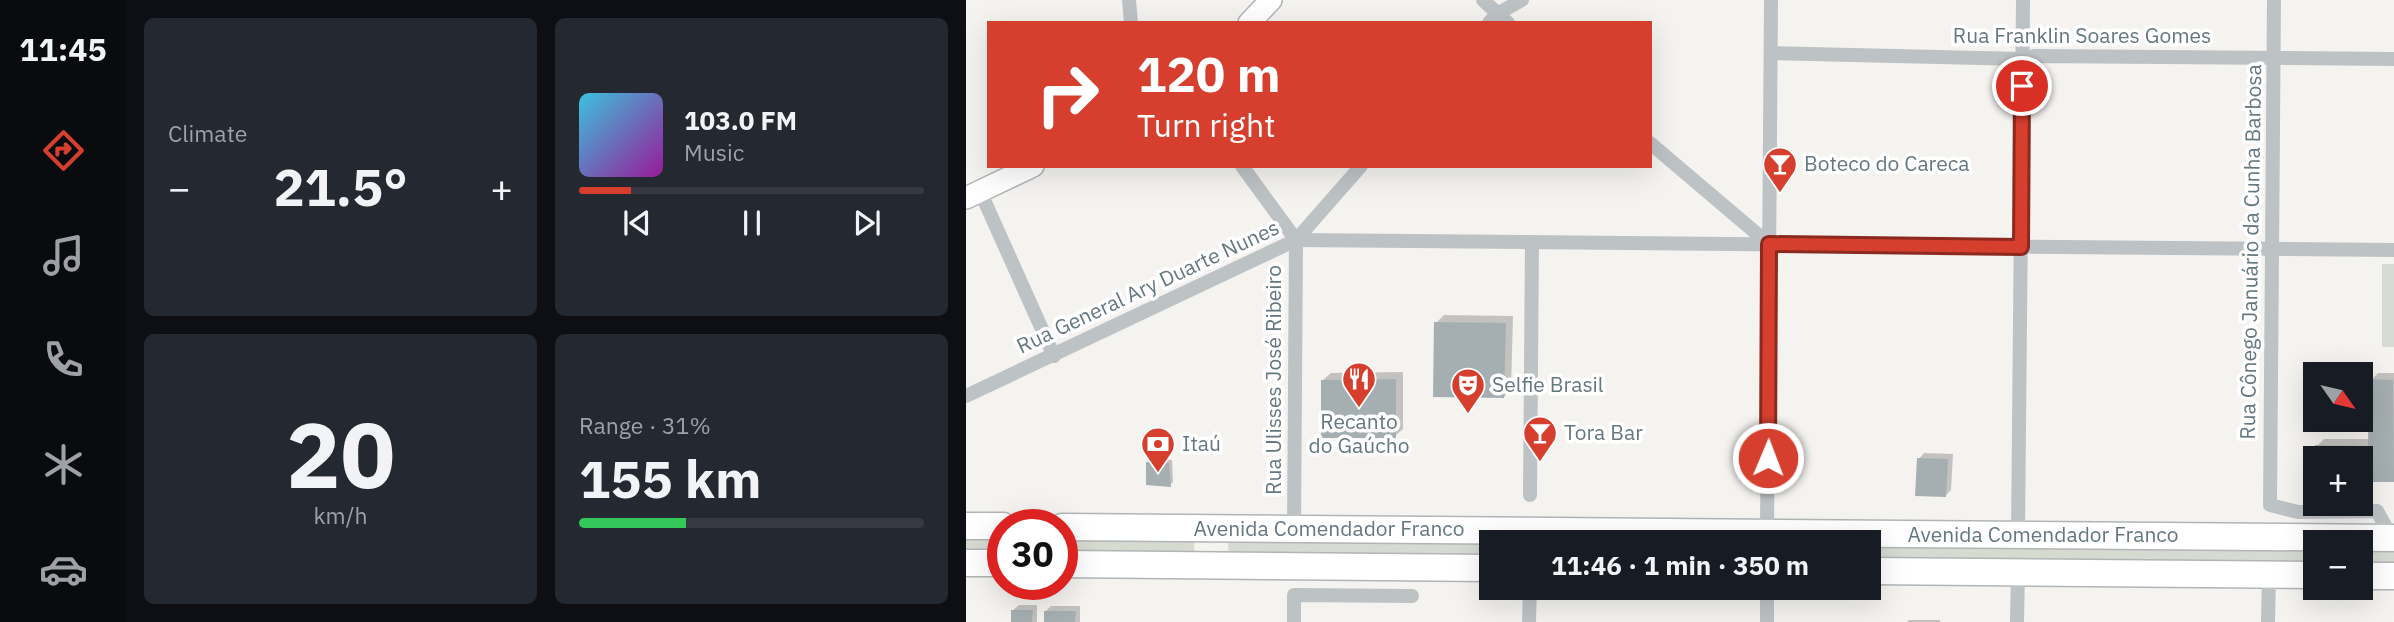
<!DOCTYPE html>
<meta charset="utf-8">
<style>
body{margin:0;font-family:"IBM Plex Sans",sans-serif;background:#242831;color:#f1f3f6;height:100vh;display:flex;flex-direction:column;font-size:26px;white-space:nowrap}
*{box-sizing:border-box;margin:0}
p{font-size:23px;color:#9ea1a6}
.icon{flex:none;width:38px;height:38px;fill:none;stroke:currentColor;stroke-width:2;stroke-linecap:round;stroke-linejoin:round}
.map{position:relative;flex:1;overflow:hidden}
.side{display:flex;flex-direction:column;gap:18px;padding:18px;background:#0d0f14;width:840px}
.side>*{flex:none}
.banner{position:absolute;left:21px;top:21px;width:665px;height:147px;border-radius:0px;box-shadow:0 7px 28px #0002;background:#d63f2e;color:#fff;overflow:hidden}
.needle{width:46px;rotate:124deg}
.buttons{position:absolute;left:1337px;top:362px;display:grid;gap:14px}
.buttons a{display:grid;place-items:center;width:70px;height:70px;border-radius:0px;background:#171b24;box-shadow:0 7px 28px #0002;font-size:35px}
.speed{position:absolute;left:21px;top:509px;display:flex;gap:14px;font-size:35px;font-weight:700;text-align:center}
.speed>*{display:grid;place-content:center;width:91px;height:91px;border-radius:50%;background:#171b24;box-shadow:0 7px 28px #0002;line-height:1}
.speed .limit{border:10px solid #d22;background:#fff;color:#111}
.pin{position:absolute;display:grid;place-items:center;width:60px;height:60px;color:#fff;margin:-30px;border:4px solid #fff;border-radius:50%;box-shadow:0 2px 7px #0007}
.me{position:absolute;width:77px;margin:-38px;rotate:1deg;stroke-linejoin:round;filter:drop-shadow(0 0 5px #0008)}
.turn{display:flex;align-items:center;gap:24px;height:147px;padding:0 35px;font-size:32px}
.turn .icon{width:91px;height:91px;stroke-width:2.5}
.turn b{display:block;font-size:49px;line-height:60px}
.big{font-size:52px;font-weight:700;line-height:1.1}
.side .card{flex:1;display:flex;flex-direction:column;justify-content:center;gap:10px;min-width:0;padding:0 24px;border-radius:10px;background:#242831}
.side .dial{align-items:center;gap:0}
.dial b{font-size:91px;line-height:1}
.song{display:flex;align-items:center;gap:21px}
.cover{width:84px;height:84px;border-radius:10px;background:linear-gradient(135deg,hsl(190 70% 55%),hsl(300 70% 35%))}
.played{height:7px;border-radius:4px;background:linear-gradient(90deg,#d63f2e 15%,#363941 15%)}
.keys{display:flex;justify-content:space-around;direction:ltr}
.heat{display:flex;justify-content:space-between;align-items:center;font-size:38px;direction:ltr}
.charge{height:10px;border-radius:5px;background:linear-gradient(90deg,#34c759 31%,#363941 0)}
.side .tiles{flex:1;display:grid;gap:18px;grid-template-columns:repeat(2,1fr)}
.trip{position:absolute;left:513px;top:530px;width:402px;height:70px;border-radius:0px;background:#171b24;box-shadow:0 7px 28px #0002;font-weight:700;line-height:70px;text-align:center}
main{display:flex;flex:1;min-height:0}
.tab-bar{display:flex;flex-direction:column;width:126px;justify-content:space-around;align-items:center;background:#090b0e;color:#9ea1a6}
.tab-bar .icon{width:49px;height:49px}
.tab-bar .current{color:#d63f2e}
.tab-bar b{font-size:32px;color:#f1f3f6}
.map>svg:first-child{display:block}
.green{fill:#d6dad1}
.shadow{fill:#0003}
.building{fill:#a5aeb1}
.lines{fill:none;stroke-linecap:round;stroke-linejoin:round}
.secondary-casing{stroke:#b0b6b8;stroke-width:24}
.highway-casing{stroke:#b0b5b6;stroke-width:29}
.street{stroke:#bdc2c4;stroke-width:14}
.secondary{stroke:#fff;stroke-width:21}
.highway{stroke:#fff;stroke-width:26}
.route-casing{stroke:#8b291e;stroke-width:18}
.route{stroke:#d63f2e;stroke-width:12}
.labels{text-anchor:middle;stroke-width:7;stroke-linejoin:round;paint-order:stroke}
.street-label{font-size:21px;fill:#65777f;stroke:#fff}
.poi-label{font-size:21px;fill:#65777f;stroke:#fff;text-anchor:start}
</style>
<main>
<nav class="tab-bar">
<b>11:45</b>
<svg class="icon current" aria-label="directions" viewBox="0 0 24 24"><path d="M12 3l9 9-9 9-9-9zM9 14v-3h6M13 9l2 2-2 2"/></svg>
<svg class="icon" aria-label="music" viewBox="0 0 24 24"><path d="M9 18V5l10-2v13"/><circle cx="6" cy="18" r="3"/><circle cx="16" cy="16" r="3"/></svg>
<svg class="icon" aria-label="phone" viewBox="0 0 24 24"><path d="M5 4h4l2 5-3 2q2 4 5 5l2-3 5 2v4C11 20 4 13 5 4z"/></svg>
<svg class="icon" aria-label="climate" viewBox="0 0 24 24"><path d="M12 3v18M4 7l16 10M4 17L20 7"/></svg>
<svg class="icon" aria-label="car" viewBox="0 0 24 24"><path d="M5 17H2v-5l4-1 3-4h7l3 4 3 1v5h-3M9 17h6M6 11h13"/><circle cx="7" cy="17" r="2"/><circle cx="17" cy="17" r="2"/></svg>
</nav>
<section class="side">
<div class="tiles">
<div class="card"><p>Climate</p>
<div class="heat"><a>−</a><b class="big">21.5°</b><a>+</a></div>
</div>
<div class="card">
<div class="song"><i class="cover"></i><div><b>103.0 FM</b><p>Music</p></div></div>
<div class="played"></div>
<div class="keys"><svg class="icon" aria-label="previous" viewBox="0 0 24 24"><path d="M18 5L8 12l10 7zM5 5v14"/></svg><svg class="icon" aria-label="pause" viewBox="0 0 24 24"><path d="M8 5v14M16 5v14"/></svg><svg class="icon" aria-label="next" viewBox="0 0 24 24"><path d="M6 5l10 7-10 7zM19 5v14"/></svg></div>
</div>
<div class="card dial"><b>20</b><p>km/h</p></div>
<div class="card"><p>Range · 31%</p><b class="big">155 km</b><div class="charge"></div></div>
</div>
</section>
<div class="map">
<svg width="1428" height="622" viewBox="0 0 1428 622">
<rect width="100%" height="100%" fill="#f4f3f0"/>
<g class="green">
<rect x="1416" y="264" width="12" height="83"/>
<polygon points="0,533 37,533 37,555 0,554"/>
<polygon points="96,534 232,538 228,543 229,557 96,556"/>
<polygon points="265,539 525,542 525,559 263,556 262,544"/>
<polygon points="903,543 1349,546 1349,569 903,562"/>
<polygon points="1395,546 1428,546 1428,569 1395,570"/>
</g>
<g class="shadow">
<polygon points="478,315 547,316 545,389 538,397 470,323"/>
<polygon points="437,372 437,429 429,436 357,380 365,373"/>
<polygon points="1412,373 1428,373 1428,480 1395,480 1395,458 1350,458 1351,446 1358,439 1404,439 1405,380"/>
<polygon points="958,453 987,454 985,490 980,495 953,459"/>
<polygon points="185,459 206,460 207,482 204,485 182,462"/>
<polygon points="53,605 71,605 71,622 47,622 47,610"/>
<polygon points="85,606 114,606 114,622 79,622 80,611"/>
<polygon points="943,620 974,620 974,622 941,622"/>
</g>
<g class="building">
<polygon points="468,322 540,323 538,398 467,397"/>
<polygon points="430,379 430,438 355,438 355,380"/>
<polygon points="1403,379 1427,380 1428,482 1395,482 1395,458 1349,458 1349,445 1402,446"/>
<polygon points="951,458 982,459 980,497 949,496"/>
<polygon points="180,462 203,463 205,487 180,485"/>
<polygon points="45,610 67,610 66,622 45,622"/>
<polygon points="78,611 110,611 109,622 78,622"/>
</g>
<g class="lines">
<g class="secondary-casing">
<g id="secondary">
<polyline points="283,23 305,0"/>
<polyline points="0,198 67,166"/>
</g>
</g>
<g class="highway-casing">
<g id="highway">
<polyline points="0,526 37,526"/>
<polyline points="96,527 1428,538"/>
<polyline points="0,563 37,563"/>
<polyline points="96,564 525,568"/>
<polyline points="903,571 1349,575"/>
<polyline points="1395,576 1428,576"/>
</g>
</g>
<g class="street">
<polyline points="163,0 165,23"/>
<polyline points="517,0 542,23"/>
<polyline points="1308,0 1304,505 1332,512 1411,511 1426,538"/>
<polyline points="523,23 531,14 556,0"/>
<polyline points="805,53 1057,59 1068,56 1428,59"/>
<polyline points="684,143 803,244"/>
<polyline points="276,166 330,240 328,529"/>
<polyline points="14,191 88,356"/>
<polyline points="330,240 1428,250"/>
<polyline points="0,396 330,240 395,166"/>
<polyline points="564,495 566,242"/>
<polyline points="801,533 805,0"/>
<polyline points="1052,535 1057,0"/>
<polyline points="328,622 328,595 446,596"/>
<polyline points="563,622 564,588"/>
<polyline points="801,622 801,588"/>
<polyline points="1051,622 1052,573"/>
<polyline points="1302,622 1303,575"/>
</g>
<use href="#secondary" class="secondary"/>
<use href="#highway" class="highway"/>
</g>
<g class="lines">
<g class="route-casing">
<polyline id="route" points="802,458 803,244 1055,247 1056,86"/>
</g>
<use href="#route" class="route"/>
</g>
<defs>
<g id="bar-pin" transform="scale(1.75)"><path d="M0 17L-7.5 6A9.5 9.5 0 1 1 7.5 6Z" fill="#d63f2e" stroke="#fff"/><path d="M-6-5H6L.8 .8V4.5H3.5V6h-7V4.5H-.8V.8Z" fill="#fff"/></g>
<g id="restaurant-pin" transform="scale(1.75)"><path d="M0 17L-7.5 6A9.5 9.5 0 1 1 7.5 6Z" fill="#d63f2e" stroke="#fff"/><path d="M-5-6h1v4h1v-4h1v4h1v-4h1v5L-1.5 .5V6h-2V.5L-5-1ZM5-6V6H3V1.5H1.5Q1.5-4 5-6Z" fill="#fff"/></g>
<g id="theatre-pin" transform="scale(1.75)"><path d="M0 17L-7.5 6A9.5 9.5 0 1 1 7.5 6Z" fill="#d63f2e" stroke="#fff"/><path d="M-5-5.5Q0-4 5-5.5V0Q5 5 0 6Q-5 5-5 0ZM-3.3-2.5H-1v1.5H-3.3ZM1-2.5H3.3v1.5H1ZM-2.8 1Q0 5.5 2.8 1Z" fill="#fff"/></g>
<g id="bank-pin" transform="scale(1.75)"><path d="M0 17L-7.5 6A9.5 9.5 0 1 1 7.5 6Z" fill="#d63f2e" stroke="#fff"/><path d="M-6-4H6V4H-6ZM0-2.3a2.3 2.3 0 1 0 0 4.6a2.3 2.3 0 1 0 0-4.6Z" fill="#fff"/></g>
</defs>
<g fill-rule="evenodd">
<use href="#bar-pin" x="814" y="164"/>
<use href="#restaurant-pin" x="393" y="379"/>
<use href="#theatre-pin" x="502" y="385"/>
<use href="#bar-pin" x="574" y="433"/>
<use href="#bank-pin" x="192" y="444"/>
</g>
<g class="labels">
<g class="street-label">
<text x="1116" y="43">Rua Franklin Soares Gomes</text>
<text transform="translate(1285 252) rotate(-89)" y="7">Rua Cônego Januário da Cunha Barbosa</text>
<text transform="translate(182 287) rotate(-25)" y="7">Rua General Ary Duarte Nunes</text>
<text transform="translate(308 380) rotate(-90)" y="7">Rua Ulisses José Ribeiro</text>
<text x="363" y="536">Avenida Comendador Franco</text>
<text x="1077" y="542">Avenida Comendador Franco</text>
</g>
<g class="poi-label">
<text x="838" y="171">Boteco do Careca</text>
<text x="526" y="392">Selfie Brasil</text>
<text x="393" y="429" text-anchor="middle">Recanto<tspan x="393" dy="24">do Gaúcho</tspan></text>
<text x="598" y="440">Tora Bar</text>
<text x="216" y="451">Itaú</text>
</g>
</g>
</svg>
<div class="buttons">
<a><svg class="needle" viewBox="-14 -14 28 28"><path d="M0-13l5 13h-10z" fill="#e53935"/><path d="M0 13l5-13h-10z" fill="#9ea1a6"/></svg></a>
<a>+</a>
<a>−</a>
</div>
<div class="speed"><div class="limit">30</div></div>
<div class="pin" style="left:1056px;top:86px;background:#d93025"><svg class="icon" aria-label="arrive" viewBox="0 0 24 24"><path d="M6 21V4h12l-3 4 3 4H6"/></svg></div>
<svg class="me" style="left:802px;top:458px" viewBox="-20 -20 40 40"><circle r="17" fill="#d63f2e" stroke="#fff" stroke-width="3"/><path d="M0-11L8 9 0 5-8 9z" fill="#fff"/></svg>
<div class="trip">11:46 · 1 min · 350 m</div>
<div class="banner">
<div class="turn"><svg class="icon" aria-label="right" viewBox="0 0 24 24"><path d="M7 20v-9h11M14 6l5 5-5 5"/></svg><div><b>120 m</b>Turn right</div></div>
</div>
</div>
</main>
